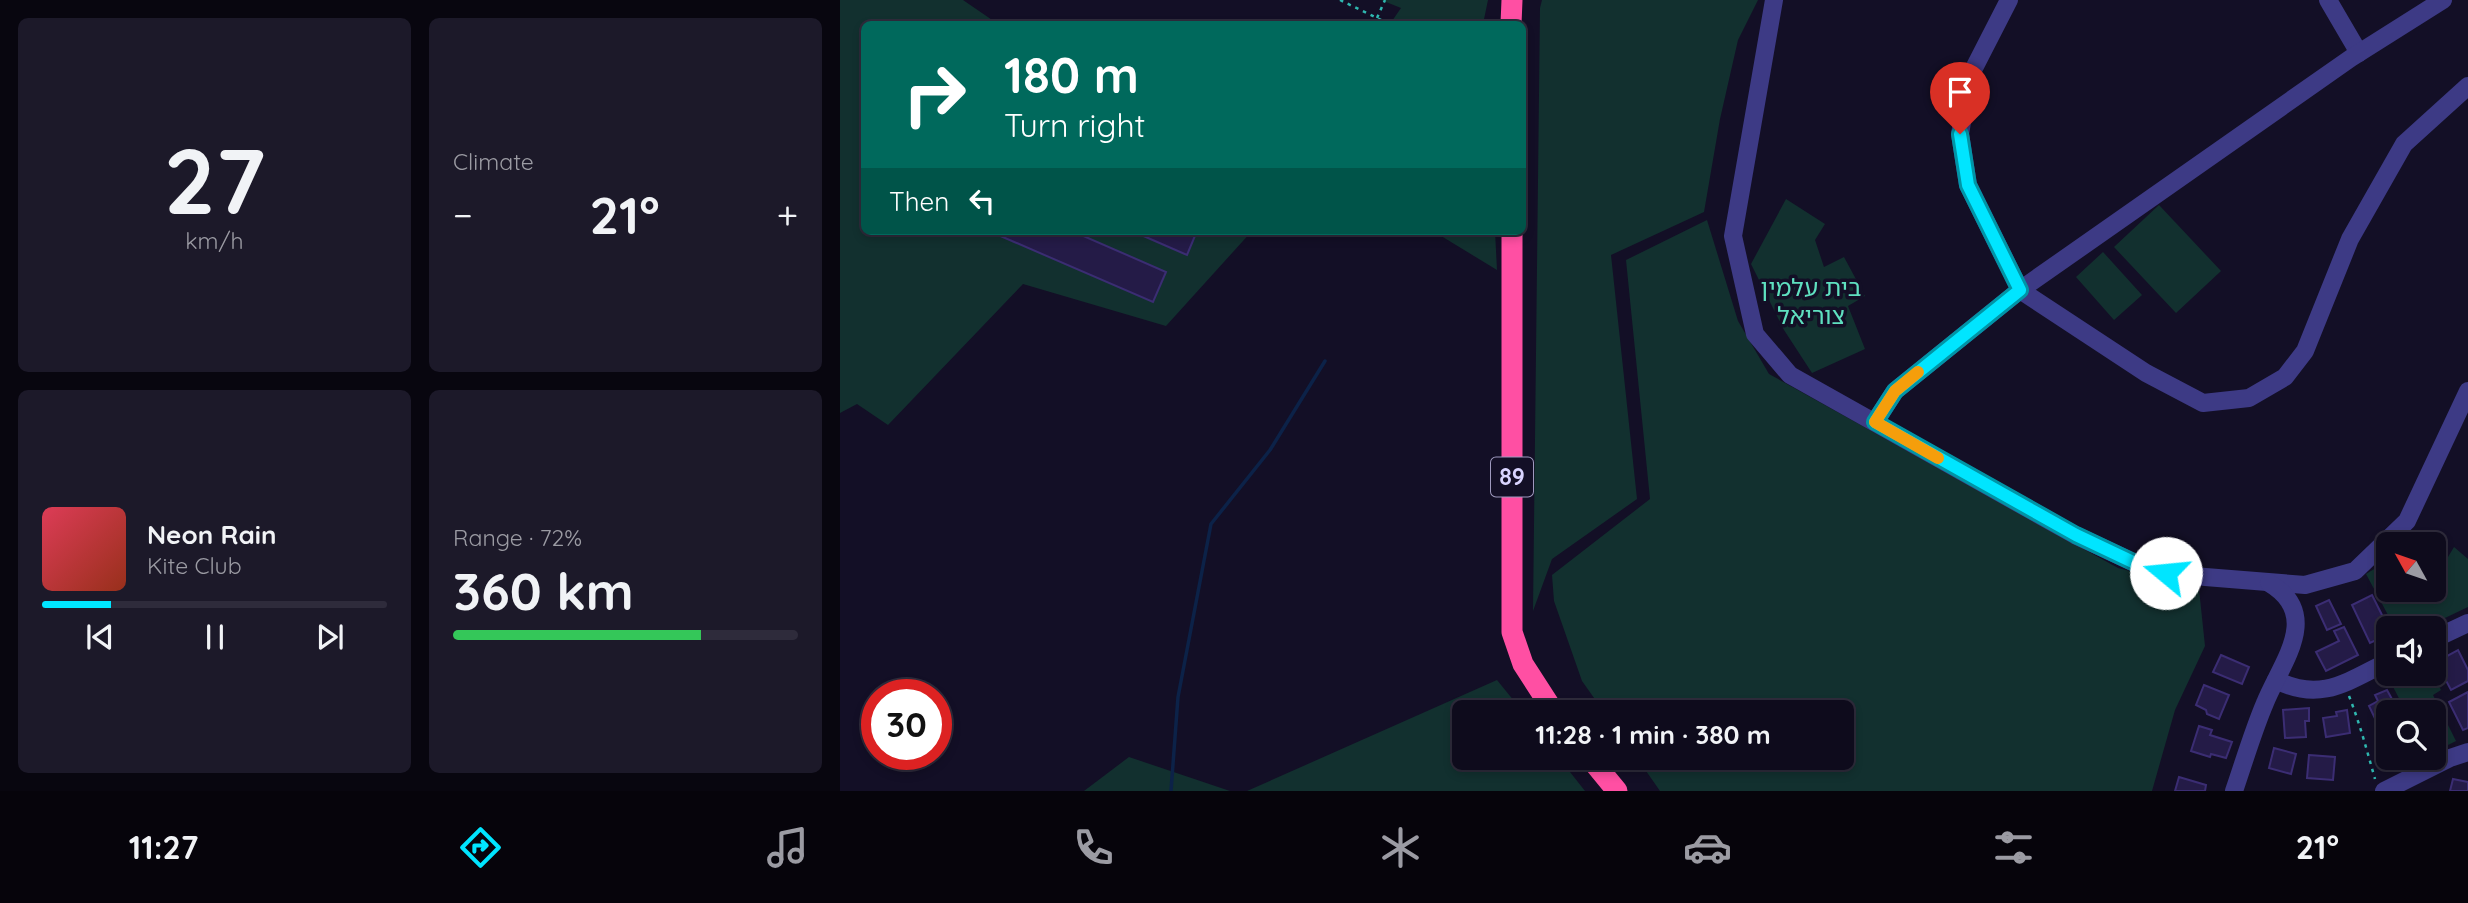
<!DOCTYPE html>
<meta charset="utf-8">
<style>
body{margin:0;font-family:Quicksand,"Noto Sans Hebrew",sans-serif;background:#1c1929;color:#f1f3f6;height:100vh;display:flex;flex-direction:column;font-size:26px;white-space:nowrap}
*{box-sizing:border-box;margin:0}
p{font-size:23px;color:#9b9ba3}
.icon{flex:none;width:38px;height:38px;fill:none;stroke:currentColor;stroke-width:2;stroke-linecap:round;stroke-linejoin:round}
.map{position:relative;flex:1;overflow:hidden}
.side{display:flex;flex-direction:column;gap:18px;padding:18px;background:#08060f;width:840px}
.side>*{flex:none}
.hud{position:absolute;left:21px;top:21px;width:665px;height:214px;border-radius:10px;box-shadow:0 4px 10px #0003,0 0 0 2px #2e2b3b;background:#00695c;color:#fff;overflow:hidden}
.needle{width:46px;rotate:310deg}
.fabs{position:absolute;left:1536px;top:532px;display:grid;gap:14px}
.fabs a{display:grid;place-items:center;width:70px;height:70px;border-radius:10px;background:#0e0b1c;box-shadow:0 4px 10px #0003,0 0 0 2px #2e2b3b;font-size:35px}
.speed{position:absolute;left:21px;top:679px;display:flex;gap:14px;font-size:35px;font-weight:700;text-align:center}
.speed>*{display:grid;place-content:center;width:91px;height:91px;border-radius:50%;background:#0e0b1c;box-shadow:0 4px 10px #0003,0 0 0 2px #2e2b3b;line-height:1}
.speed .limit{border:10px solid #d22;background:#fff;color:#111}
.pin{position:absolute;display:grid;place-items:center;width:60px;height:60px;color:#fff;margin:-72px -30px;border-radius:50% 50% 50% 0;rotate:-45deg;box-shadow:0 0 7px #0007}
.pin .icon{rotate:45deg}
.me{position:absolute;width:77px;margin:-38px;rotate:287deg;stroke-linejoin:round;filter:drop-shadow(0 0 5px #0008)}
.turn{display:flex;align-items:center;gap:24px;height:147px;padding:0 28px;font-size:32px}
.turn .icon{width:91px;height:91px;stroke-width:2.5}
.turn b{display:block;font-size:49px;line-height:60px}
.then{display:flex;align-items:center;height:66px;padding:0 28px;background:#0003;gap:14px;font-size:26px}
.big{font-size:52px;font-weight:700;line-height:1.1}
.side .widget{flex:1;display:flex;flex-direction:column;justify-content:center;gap:10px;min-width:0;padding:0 24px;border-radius:10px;background:#1c1929}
.side .dial{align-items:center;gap:0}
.dial b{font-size:91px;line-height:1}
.song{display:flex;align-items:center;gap:21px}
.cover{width:84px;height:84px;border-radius:10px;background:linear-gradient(135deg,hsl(350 70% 55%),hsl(10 70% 35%))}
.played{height:7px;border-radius:4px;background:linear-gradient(90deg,#00e5ff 20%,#2e2b3b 20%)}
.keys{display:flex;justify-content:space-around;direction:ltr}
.heat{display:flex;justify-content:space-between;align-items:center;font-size:38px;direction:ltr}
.charge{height:10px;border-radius:5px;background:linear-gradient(90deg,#34c759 72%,#2e2b3b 0)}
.side .tiles{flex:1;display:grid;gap:18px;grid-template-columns:repeat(2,1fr)}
.trip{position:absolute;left:612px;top:700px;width:402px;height:70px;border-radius:10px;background:#0e0b1c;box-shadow:0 4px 10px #0003,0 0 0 2px #2e2b3b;font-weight:700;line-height:70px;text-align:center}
.menu{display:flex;height:112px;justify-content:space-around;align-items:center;background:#06040b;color:#9b9ba3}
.menu .icon{width:49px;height:49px}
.menu .active{color:#00e5ff}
.menu b{font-size:32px;color:#f1f3f6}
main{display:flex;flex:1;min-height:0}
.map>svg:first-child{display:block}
.green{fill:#12302f}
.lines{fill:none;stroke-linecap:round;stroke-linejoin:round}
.stream{stroke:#0c2248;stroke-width:3.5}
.building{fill:#241b47;stroke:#3b2d73;stroke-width:2}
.path{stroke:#2fb8b0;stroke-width:2.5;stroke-dasharray:3.5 5;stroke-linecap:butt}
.minor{stroke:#3d3a85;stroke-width:18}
.highway{stroke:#ff4fa3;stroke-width:21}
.route-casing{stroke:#0095a6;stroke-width:18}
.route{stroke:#00e5ff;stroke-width:12}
.slow{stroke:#f59e0b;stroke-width:12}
.labels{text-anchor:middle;stroke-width:7;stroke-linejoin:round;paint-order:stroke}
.shield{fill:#130f26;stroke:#9e99be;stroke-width:2}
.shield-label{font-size:23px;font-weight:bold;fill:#d9d4ff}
.park-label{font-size:24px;fill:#5fe0c0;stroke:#130f26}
</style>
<main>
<section class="side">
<div class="tiles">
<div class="widget dial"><b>27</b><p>km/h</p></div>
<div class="widget"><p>Climate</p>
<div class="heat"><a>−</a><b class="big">21°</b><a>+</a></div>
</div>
<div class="widget">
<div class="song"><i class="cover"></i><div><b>Neon Rain</b><p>Kite Club</p></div></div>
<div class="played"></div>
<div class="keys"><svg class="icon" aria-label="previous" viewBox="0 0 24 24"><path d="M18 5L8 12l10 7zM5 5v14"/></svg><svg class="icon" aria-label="pause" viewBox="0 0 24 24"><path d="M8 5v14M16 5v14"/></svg><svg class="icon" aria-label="next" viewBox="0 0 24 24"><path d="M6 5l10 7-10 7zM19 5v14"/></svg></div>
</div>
<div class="widget"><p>Range · 72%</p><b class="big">360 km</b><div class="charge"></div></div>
</div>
</section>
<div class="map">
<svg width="1628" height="791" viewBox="0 0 1628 791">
<rect width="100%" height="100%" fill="#130f26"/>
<g class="green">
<polygon points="0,0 123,0 158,24 24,24 24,231 412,231 326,326 183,284 48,425 17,404 0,413"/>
<polygon points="541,0 648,0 643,24 550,24 561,8"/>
<polygon points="702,0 918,0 898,40 880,119 864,212 771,255 797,499 712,559 693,611 700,8"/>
<polygon points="946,199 985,224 975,240 984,267 1004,257 1025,296 1008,306 1025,349 972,373 944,330 911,264"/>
<polygon points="1319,205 1381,271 1336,313 1274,247"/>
<polygon points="867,220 898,321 929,374 1278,568 1359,589 1365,646 1335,710 1312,791 820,791 797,758 1003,758 1003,712 764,712 742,681 714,601 712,575 810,499 786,260"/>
<polygon points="593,231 655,231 657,270"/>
<polygon points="1263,252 1302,295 1274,320 1236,277"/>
<polygon points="1614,547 1628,559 1628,607 1584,628 1555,628 1526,574 1549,560 1549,590 1594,590 1594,562 1602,567"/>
<polygon points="1554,674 1593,674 1601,690 1593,695 1616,741 1594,752 1594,712 1566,712 1548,677"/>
<polygon points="657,680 683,712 625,712 625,758 719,758 745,791 407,791"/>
<polygon points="289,757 390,791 244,791"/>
</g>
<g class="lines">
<polyline class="stream" points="331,791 338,697 371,524 430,450 485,361"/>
</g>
<g class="building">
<polygon points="149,231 232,231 326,272 313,302"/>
<polygon points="292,231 357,231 347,255"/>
<polygon points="1532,595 1549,629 1549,634 1530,643 1512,605"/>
<polygon points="1489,600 1501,624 1487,630 1476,606"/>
<polygon points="1504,627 1518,655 1486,671 1476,652 1499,641 1494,631"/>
<polygon points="1618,650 1628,670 1628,681 1611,690 1596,662"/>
<polygon points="1381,655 1409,667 1402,684 1373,672"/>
<polygon points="1364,685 1389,695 1379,719 1367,714 1366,710 1356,705"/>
<polygon points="1547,690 1559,712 1549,712 1549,722 1539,727 1529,706 1538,701 1535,695"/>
<polygon points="1628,692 1628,728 1623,730 1609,702"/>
<polygon points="1469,708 1469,721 1465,721 1466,737 1445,738 1443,710"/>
<polygon points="1507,710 1510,733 1486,737 1483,718 1497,716 1496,712"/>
<polygon points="1359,726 1372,730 1370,735 1392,742 1386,758 1371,754 1370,757 1351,751"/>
<polygon points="1549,735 1549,758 1564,758 1550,764 1539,739"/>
<polygon points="1434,748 1456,754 1451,774 1429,768"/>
<polygon points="1469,755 1495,757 1493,780 1467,778"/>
<polygon points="1339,777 1366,785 1365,791 1335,791"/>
<polygon points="1613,779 1628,782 1628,791 1610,791"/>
</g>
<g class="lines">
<g class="path">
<polyline points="500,0 543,21 558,24"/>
<polyline points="537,18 545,0"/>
<polyline points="682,48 689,48"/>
<path d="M1509,696C1520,724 1527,751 1535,779"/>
</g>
<g class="minor">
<polyline points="934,0 893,236 915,334 950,375 1235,535 1295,563 1326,573 1353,576 1465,585 1515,571 1567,521 1628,391"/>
<polyline points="1169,0 1130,76 1120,134 1128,185 1180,290 1306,373 1363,403 1409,398 1445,377 1465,351 1510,239 1564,144 1628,86"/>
<polyline points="1488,0 1519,53"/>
<polyline points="1035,422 1055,391 1180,290 1511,58 1603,0"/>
<polyline points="1594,639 1628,623"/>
<path d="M1436,680C1481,703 1508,681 1549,661"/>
<path d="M1394,791C1404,762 1413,731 1425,703C1441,663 1483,615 1429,583"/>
<polyline points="1544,791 1610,758 1628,752"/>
</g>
<g class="highway">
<polyline points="671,24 672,0"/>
<polyline points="672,231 672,632 683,664 714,712"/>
<polyline points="750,758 777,791"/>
</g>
</g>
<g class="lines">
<g class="route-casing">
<polyline id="route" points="1120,134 1128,185 1180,290 1055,391 1035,422 1236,535 1295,563 1326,573"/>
</g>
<use href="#route" class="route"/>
<polyline class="slow" points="1078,372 1055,391 1035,422 1098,458"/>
</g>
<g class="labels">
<rect class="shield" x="651" y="457.5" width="42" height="39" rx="5"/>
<g class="shield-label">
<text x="672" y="485">89</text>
</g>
<g class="park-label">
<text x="971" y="296">בית עלמין<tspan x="971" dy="28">צוריאל</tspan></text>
</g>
</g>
</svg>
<div class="fabs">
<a><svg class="needle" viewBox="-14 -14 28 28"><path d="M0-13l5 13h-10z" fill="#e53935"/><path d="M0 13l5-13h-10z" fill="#9b9ba3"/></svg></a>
<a><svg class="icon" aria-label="sound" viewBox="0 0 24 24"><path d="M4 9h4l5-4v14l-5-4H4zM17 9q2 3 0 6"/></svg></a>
<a><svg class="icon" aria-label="search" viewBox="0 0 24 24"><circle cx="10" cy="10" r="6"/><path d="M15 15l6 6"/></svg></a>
</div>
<div class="speed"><div class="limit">30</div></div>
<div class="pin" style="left:1120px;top:134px;background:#d93025"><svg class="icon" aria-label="arrive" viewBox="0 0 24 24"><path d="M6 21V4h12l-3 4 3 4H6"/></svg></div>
<svg class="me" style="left:1326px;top:573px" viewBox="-20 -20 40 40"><circle r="19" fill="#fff"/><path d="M0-13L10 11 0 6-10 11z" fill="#00e5ff"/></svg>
<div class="trip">11:28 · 1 min · 380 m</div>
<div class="hud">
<div class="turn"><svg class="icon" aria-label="right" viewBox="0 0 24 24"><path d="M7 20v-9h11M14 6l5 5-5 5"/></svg><div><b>180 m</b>Turn right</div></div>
<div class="then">Then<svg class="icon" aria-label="left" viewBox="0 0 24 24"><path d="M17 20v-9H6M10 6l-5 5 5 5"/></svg></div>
</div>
</div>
</main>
<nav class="menu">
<b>11:27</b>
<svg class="icon active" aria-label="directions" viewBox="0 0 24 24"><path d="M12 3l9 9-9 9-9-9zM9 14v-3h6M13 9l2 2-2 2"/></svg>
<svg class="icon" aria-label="music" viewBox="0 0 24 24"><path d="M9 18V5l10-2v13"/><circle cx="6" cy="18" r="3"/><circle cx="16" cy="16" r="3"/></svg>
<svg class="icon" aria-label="phone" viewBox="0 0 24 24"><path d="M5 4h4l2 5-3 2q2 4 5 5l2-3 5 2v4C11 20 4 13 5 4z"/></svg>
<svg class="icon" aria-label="climate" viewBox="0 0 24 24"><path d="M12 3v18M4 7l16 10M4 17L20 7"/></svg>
<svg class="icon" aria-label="car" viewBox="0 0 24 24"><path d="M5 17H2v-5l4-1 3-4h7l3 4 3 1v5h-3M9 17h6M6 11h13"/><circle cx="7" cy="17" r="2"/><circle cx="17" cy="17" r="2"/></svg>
<svg class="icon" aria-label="filters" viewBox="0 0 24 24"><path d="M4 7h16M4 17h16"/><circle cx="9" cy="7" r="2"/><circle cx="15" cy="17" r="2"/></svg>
<b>21°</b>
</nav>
